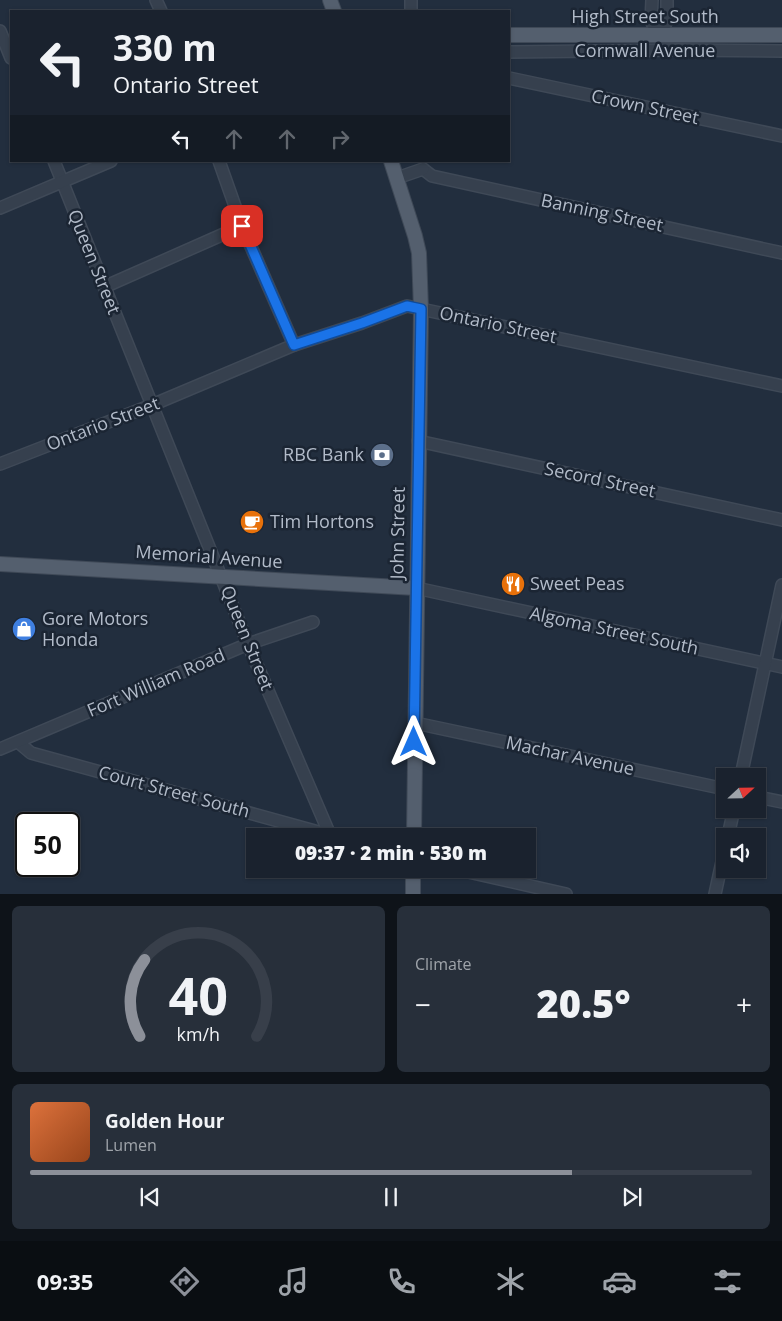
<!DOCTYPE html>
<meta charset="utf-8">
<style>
body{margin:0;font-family:"Open Sans",sans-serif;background:#272f3a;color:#f1f3f6;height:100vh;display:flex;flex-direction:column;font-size:19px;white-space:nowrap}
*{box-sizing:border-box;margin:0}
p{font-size:16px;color:#9fa4aa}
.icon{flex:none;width:28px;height:28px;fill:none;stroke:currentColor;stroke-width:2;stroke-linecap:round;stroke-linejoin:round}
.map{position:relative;height:894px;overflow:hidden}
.drawer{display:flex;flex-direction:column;gap:12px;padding:12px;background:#0e1319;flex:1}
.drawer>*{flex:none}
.top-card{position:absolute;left:10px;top:10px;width:500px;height:152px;border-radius:0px;box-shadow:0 1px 4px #0004,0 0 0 1px #383f4a;background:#1a222e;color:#f1f3f6;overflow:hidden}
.needle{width:32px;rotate:68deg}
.buttons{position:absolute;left:716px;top:768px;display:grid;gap:10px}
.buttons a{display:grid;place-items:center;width:50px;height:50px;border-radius:0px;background:#1a222e;box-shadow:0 1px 4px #0004,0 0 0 1px #383f4a;font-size:25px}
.speed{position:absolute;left:15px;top:812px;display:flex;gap:10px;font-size:25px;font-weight:700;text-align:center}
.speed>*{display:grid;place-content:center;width:65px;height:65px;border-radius:50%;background:#1a222e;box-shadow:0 1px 4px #0004,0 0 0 1px #383f4a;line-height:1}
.speed .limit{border:2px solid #111;border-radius:8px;background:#fff;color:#111}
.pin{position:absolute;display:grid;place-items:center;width:42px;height:42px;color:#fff;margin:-21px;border-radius:10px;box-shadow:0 2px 8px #0006}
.me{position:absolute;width:55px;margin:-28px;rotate:0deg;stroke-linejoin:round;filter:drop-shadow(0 0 4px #0008)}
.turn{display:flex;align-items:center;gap:18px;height:105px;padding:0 20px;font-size:22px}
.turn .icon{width:65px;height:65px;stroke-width:2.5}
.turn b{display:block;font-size:35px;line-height:42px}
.lanes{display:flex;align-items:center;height:48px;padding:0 20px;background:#0003;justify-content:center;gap:25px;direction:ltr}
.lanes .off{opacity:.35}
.big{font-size:38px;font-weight:800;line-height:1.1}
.drawer .widget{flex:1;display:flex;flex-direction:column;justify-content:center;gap:8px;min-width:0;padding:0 18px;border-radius:8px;background:#272f3a}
.drawer .dial{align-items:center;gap:0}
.dial svg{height:130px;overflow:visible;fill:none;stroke:#383f4a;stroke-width:7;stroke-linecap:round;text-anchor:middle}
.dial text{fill:#f1f3f6;stroke:none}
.song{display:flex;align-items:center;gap:15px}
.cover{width:60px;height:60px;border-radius:8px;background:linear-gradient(135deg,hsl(20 70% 55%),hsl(20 70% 35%))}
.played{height:5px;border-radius:2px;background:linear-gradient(90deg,#8c9099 75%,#383f4a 75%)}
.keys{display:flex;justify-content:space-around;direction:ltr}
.heat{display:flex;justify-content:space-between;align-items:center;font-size:28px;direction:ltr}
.drawer .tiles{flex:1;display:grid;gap:12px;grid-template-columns:1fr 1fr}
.widget:last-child{grid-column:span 2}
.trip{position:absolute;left:246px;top:828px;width:290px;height:50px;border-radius:0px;background:#1a222e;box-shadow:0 1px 4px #0004,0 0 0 1px #383f4a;font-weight:800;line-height:50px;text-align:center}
.menu{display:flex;height:80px;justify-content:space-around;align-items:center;background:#0a0e12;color:#9fa4aa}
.menu .icon{width:35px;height:35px}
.menu .selected{color:#8c9099}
.menu b{font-size:22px;color:#f1f3f6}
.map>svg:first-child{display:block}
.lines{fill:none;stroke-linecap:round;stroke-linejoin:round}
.minor-casing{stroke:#3f4957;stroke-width:14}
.major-casing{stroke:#3f4957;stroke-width:16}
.minor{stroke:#36404e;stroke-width:11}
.major{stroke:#545f6e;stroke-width:14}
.route-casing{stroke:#114b97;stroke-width:12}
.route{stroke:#1a73e8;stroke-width:9}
.labels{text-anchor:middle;stroke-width:5;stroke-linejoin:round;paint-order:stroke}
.street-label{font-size:18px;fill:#b2bbc9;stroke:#1b2533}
.poi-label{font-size:18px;fill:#b2bbc9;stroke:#1b2533;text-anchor:start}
</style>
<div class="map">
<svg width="782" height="894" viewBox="0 0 782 894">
<rect width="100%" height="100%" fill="#222e3e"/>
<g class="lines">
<g class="minor-casing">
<g id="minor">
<polyline points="156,0 161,11"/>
<polyline points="411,0 411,11"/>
<polyline points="652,0 651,21 659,36"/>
<polyline points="0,31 11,58"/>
<polyline points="659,36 667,21 667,0"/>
<polyline points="509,52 679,50 782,51"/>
<polyline points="509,78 782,136"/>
<polyline points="54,161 248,644 330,835"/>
<polyline points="219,161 242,226 294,345"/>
<polyline points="423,169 432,176 782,253"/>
<polyline points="397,178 423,169"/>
<polyline points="0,208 111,161"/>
<polyline points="104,287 242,226"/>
<polyline points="418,441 782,520"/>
<polyline points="0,464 152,405 294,345 362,323 407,306 782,386"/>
<polyline points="416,588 782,667"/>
<polyline points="415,723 725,789"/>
<polyline points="18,742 31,753 333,836"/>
<polyline points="0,749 248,644 313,622"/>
<polyline points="741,776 782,585"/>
<polyline points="758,797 782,802"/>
<polyline points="728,836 734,809"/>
<polyline points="455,869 566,894"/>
<polyline points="715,894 725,848"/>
</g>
</g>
<g class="major-casing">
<g id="major">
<polyline points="330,0 334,11"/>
<polyline points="509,35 782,35"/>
<polyline points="391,161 415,236 419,253 421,309 414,836"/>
<polyline points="0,564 416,588"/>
<polyline points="413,894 413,869"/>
</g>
</g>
<use href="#minor" class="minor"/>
<use href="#major" class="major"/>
</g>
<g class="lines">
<g class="route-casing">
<polyline id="route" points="242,226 294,345 362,323 407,306 421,309 414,742"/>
</g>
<use href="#route" class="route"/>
</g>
<defs>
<g id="bank-disc" transform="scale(1.25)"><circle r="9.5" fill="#5c6f8a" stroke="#1b2533"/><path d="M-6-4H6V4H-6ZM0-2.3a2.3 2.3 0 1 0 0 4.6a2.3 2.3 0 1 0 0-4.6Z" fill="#fff"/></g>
<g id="cafe-disc" transform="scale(1.25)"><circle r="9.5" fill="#e8710a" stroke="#1b2533"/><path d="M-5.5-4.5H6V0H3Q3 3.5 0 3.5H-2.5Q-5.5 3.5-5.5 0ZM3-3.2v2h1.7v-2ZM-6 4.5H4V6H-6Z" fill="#fff"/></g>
<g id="restaurant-disc" transform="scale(1.25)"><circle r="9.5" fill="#e8710a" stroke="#1b2533"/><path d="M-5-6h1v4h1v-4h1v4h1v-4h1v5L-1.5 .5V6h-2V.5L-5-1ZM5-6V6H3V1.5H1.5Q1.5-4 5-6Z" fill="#fff"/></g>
<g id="shop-disc" transform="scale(1.25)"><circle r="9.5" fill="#3f7fe0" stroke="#1b2533"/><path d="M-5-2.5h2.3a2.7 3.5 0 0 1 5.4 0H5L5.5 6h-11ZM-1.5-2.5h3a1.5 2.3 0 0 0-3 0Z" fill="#fff"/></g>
</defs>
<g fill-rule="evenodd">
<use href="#bank-disc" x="382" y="455"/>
<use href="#cafe-disc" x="252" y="522"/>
<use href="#restaurant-disc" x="513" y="584"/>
<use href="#shop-disc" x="24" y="629"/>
</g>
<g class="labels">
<g class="street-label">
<text x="645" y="23">High Street South</text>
<text x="645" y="57">Cornwall Avenue</text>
<text transform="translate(645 107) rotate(12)" y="6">Crown Street</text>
<text transform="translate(602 213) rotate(12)" y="6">Banning Street</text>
<text transform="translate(94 262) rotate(68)" y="6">Queen Street</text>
<text transform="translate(498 325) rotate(12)" y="6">Ontario Street</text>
<text transform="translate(103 424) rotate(-21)" y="6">Ontario Street</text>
<text transform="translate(600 480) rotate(12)" y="6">Secord Street</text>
<text transform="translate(398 533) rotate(-89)" y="6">John Street</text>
<text transform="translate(209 557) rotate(4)" y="6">Memorial Avenue</text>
<text transform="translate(614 631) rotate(12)" y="6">Algoma Street South</text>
<text transform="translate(247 638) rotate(68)" y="6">Queen Street</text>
<text transform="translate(156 683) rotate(-23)" y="6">Fort William Road</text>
<text transform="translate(570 756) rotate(12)" y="6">Machar Avenue</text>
<text transform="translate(174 792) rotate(15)" y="6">Court Street South</text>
</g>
<g class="poi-label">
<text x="364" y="461" text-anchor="end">RBC Bank</text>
<text x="270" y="528">Tim Hortons</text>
<text x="530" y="590">Sweet Peas</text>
<text x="42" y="625">Gore Motors<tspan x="42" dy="21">Honda</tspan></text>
</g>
</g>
</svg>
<div class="buttons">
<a><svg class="needle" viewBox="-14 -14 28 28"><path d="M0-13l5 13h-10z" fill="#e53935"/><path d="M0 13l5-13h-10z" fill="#9fa4aa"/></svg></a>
<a><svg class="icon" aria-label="sound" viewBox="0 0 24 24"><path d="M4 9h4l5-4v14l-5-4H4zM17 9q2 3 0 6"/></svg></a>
</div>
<div class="speed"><div class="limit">50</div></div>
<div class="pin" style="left:242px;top:226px;background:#d93025"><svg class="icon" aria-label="arrive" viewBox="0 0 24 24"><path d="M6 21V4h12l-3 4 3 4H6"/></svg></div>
<svg class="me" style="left:414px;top:742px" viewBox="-20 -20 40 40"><path d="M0-17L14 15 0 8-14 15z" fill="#1a73e8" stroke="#fff" stroke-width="4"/></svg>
<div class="trip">09:37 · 2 min · 530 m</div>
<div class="top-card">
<div class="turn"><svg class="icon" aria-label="left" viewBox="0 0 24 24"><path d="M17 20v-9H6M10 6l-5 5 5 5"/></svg><div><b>330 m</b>Ontario Street</div></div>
<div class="lanes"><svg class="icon" aria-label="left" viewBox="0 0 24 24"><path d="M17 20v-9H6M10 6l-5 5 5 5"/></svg><svg class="icon off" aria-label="ahead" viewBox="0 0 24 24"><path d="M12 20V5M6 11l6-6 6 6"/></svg><svg class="icon off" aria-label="ahead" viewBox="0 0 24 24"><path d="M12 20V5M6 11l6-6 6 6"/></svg><svg class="icon off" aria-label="right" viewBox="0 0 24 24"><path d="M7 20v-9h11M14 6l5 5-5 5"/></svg></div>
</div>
</div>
<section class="drawer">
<div class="tiles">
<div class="widget dial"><svg viewBox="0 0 100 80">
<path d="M14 69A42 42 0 1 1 86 69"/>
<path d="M14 69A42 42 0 0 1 17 22" stroke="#8c9099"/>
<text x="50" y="56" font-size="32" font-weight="700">40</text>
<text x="50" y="72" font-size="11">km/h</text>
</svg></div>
<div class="widget"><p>Climate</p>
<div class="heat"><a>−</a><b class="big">20.5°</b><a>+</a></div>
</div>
<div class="widget">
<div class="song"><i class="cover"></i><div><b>Golden Hour</b><p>Lumen</p></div></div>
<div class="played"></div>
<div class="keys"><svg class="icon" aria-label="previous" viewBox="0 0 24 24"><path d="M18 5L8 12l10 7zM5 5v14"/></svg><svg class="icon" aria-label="pause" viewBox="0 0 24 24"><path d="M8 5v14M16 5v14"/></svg><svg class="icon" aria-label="next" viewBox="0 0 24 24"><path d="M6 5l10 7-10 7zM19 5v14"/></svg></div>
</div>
</div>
</section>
<nav class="menu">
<b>09:35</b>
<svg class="icon selected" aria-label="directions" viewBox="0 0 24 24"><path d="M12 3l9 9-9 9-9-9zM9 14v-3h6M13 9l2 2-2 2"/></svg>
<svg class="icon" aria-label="music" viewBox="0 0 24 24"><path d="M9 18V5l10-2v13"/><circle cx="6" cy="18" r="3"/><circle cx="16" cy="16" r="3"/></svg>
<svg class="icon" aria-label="phone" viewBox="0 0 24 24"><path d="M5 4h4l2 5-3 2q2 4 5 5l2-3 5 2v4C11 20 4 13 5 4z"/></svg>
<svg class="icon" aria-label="climate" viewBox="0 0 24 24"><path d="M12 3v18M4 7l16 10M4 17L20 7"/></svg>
<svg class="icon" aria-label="car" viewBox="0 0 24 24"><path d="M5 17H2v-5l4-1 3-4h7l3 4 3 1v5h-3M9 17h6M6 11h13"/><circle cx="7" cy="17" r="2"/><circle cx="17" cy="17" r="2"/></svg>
<svg class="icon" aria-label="filters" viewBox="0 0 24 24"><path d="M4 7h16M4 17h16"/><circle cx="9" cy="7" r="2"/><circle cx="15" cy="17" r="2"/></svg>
</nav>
